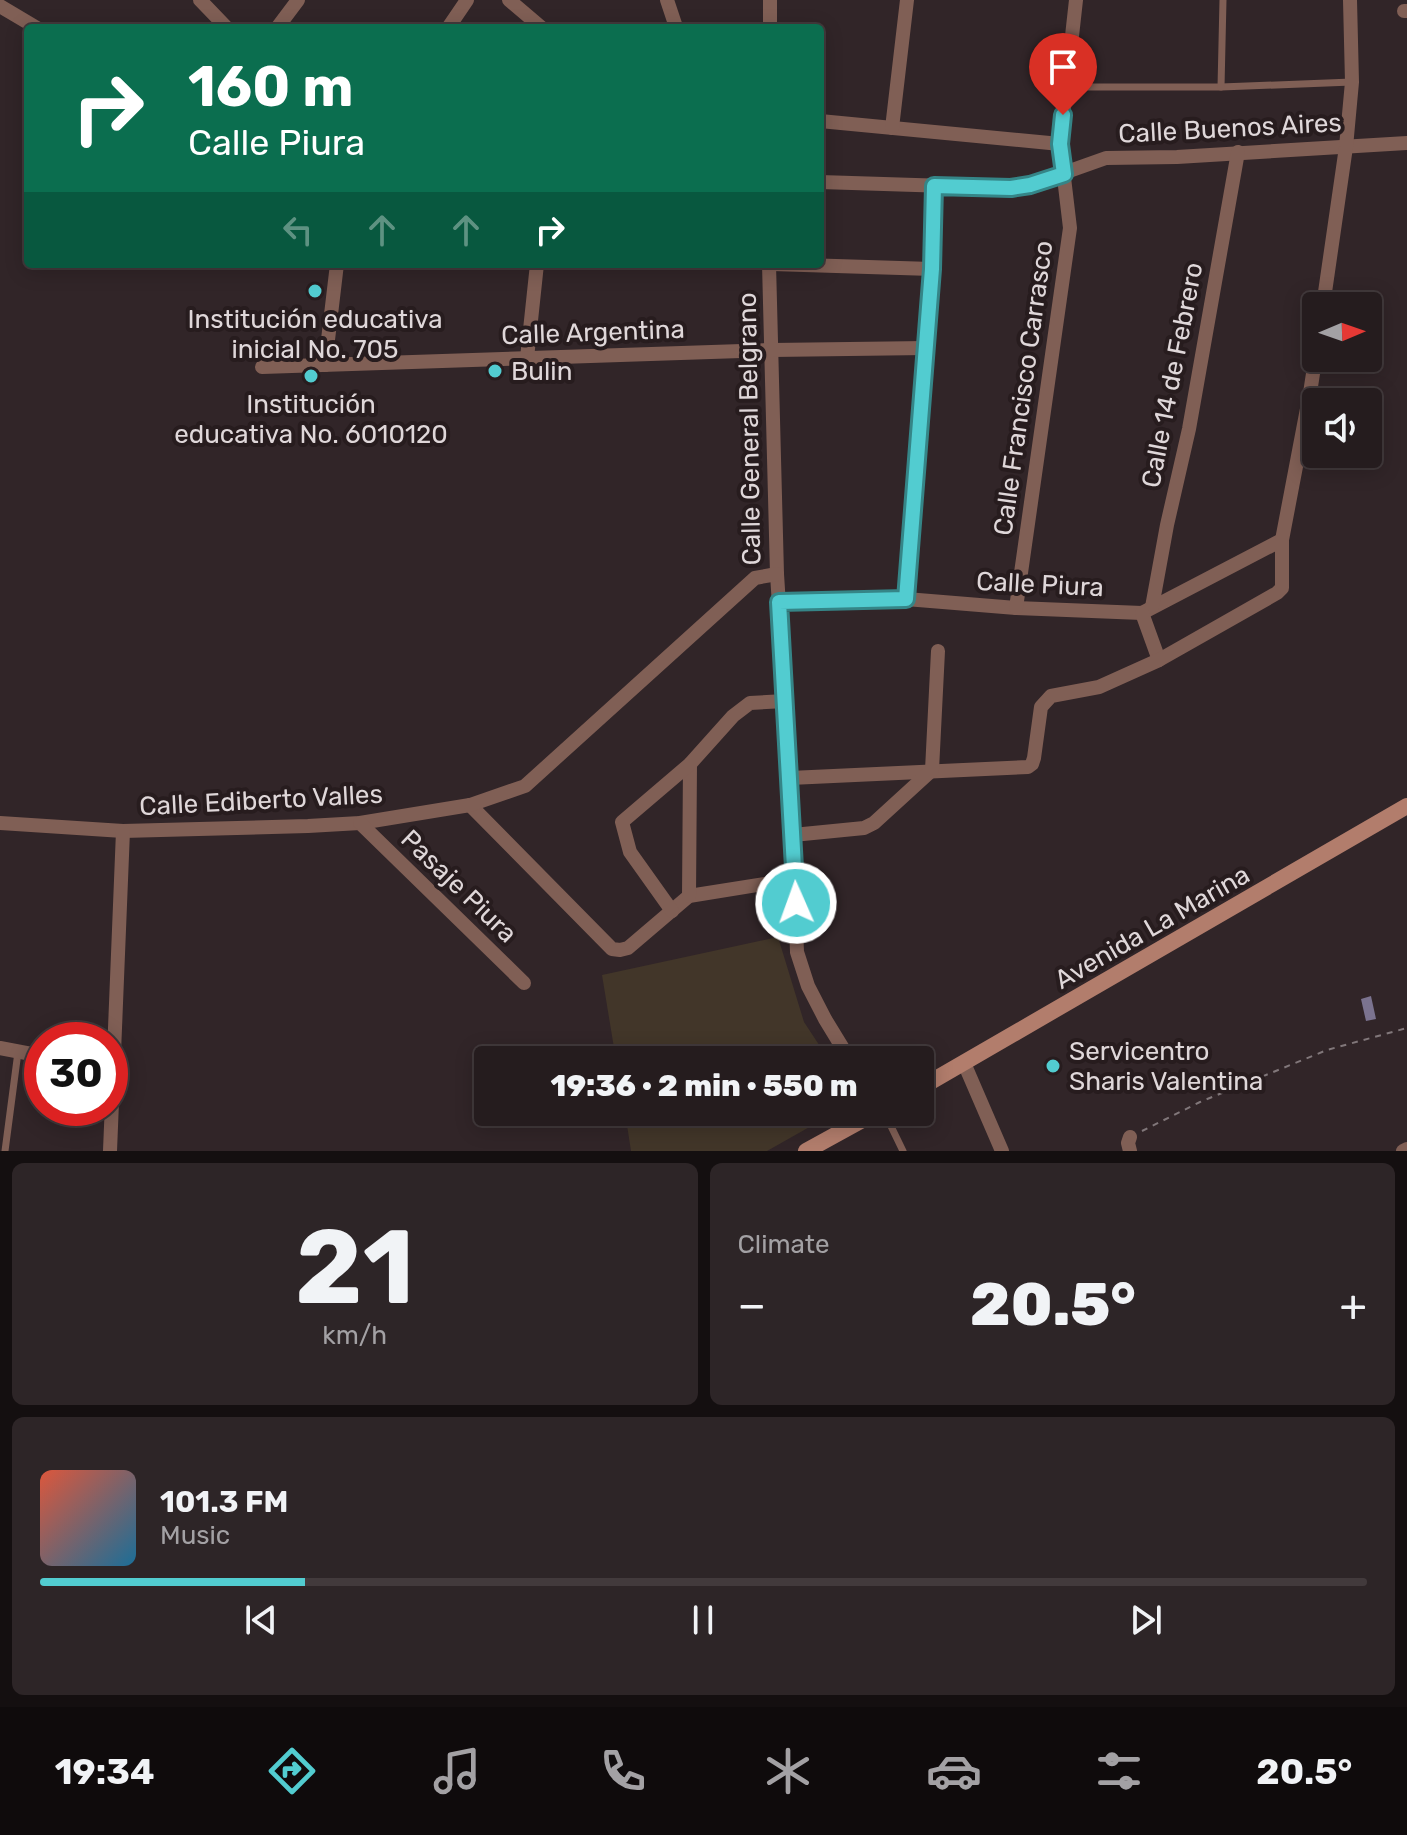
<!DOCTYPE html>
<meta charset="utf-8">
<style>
body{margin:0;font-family:Rubik,sans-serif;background:#2d2527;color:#f1f3f6;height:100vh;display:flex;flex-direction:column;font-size:30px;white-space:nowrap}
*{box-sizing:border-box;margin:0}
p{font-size:26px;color:#a3a1a4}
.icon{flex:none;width:44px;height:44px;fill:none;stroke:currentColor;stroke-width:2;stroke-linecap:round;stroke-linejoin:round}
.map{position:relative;height:1151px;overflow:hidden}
.details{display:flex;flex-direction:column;gap:12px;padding:12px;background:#140f10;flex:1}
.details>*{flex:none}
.banner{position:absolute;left:24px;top:24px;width:800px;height:244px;border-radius:8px;box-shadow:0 4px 20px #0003,0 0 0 2px #423a3c;background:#0b6e4f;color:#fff;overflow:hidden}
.needle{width:52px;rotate:88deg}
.controls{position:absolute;left:1302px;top:292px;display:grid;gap:16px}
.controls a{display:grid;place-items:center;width:80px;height:80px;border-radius:8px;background:#251c1e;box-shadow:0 4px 20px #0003,0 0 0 2px #423a3c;font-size:40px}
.speed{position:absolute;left:24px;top:1022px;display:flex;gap:16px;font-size:40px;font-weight:700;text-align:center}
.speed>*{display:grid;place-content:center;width:104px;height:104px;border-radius:50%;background:#251c1e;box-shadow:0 4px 20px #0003,0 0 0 2px #423a3c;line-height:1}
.speed .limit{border:12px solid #d22;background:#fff;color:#111}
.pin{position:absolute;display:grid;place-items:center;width:68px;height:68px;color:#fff;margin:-82px -34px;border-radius:50% 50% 50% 0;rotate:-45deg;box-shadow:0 0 8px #0007}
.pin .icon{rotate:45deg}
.me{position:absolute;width:88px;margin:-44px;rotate:358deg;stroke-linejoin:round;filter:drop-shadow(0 0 6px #0008)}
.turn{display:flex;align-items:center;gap:28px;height:168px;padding:0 32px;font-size:36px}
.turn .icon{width:104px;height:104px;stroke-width:2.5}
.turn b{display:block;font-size:56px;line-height:68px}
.lanes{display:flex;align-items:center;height:76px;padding:0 32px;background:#0003;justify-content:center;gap:40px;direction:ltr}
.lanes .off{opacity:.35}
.big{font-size:60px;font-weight:800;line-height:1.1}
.details .widget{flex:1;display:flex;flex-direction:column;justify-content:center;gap:12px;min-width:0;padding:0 28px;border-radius:12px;background:#2d2527}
.details .dial{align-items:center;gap:0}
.dial b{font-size:104px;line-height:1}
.song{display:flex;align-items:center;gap:24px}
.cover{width:96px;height:96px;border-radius:12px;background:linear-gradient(135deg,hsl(10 70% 55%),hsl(200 70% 35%))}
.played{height:8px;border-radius:4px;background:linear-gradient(90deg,#52ccd0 20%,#423a3c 20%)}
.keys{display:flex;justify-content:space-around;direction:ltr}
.heat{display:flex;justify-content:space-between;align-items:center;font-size:44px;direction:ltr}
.details .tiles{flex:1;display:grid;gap:12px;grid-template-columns:1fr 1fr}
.widget:last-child{grid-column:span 2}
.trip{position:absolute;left:474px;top:1046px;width:460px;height:80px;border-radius:8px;background:#251c1e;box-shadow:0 4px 20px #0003,0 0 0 2px #423a3c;font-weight:800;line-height:80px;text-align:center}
.dock{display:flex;height:128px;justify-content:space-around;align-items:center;background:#0f0b0c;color:#a3a1a4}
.dock .icon{width:56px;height:56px}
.dock .selected{color:#52ccd0}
.dock b{font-size:36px;color:#f1f3f6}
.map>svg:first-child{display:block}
.green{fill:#423629}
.water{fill:#7b738f}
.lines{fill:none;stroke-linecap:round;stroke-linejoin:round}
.path{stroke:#81777a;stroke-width:2;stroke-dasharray:6 6;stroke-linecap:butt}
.service{stroke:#805f55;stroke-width:7}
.minor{stroke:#805f55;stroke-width:14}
.secondary{stroke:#b27d6c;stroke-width:16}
.route-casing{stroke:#358587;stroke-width:20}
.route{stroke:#52ccd0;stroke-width:14}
.poi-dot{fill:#52ccd0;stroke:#271c1e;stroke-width:3}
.labels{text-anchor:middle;stroke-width:8;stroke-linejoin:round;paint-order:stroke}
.street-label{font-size:26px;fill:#dfd7d9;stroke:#271c1e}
.poi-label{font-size:26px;fill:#dfd7d9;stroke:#271c1e}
</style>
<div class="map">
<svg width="1407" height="1151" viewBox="0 0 1407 1151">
<rect width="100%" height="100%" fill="#312528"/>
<g class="green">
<polygon points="778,937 804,1022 829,1060 616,1060 602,975"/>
<polygon points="625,1112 836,1112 767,1151 631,1151"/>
</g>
<polygon class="water" points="1371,996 1376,1019 1366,1021 1361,999"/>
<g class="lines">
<polyline class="path" points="1142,1131 1200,1102 1327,1050 1407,1028"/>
<g class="service">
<polyline points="1067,87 1221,87 1352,82"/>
<polyline points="1221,87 1223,0"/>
<polyline points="882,1112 888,1120 903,1151"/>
<polyline points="5,1151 18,1052"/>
</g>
<g class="minor">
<polyline points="200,0 227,28"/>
<polyline points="509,0 542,28"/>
<polyline points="667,0 676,27"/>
<polyline points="0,6 37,28"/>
<polyline points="1404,11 1407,11"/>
<polyline points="277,28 298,0"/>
<polyline points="448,28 467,0"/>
<polyline points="770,28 770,0"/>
<polyline points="820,121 1060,144"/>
<polyline points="892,128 907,0"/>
<polyline points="820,182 1011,188 1030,185 1106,158 1177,157 1407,143"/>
<polyline points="769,264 777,574 790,778 797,952 808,986 825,1019 850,1060"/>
<polyline points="772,264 932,269"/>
<polyline points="1323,306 1346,147 1352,82 1350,0"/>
<polyline points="527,358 537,264"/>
<polyline points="325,365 337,264"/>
<polyline points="262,367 772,350 926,348"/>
<polyline points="906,599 932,269 934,186"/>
<polyline points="779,602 906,599 1016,608 1142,613 1282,540"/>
<polyline points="1152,607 1167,525 1189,429 1238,152"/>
<polyline points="1016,608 1070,228 1060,144 1076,0"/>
<polyline points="1142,613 1159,660"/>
<polyline points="790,778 1028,767 1032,764 1034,758 1041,707 1051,696 1099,687 1159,660 1277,593 1282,588 1282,540 1310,393 1316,354"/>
<polyline points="470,805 612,949 620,950 628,948 689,896 795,879"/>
<polyline points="0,823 123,831 308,826 360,823 470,805 525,786 755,578 777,574"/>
<polyline points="360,823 524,983"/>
<polyline points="793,835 864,828 874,823 932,770 938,651"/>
<polyline points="689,896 690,764"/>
<polyline points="672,911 630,852 622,822 690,764 733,716 750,703 785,701"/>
<polyline points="0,1048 42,1056"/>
<polyline points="964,1063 1002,1151"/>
<polyline points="110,1151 123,831"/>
<polyline points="1130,1151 1128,1143 1130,1137"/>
<polyline points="1403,1151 1407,1149"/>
</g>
<g class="secondary">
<polyline points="920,1088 1407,806"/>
<polyline points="806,1151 877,1112"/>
</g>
</g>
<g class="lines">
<g class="route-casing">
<polyline id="route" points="796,903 779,602 906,599 932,269 934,186 1011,188 1030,185 1064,174 1060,144 1063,115"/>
</g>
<use href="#route" class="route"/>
</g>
<g class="poi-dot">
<circle cx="315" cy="291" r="8"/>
<circle cx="495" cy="371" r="8"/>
<circle cx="311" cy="376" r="8"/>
<circle cx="1053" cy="1066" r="8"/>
</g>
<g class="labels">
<g class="street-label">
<text transform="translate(1230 128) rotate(-3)" y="9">Calle Buenos Aires</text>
<text transform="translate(593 332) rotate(-2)" y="9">Calle Argentina</text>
<text transform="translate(1172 375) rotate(-79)" y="9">Calle 14 de Febrero</text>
<text transform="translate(1023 388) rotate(-82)" y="9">Calle Francisco Carrasco</text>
<text transform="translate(749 429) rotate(-91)" y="9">Calle General Belgrano</text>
<text transform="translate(1040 584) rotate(3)" y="9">Calle Piura</text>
<text transform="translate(261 800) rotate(-3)" y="9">Calle Ediberto Valles</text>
<text transform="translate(459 886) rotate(44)" y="9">Pasaje Piura</text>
<text transform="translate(1152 927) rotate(-30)" y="9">Avenida La Marina</text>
</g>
<g class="poi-label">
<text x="315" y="328">Institución educativa<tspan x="315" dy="30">inicial No. 705</tspan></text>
<text x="511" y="380" text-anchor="start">Bulin</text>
<text x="311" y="413">Institución<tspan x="311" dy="30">educativa No. 6010120</tspan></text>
<text x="1069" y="1060" text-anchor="start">Servicentro<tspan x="1069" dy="30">Sharis Valentina</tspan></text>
</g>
</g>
</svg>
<div class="controls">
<a><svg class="needle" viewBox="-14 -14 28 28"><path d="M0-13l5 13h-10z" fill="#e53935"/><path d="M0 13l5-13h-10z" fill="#a3a1a4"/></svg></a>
<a><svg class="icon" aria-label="sound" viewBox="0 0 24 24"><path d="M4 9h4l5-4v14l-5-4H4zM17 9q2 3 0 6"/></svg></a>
</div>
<div class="speed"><div class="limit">30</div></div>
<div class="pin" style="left:1063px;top:115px;background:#d93025"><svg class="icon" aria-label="arrive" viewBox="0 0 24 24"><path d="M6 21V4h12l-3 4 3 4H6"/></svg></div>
<svg class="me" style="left:796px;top:903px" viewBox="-20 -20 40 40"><circle r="17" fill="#52ccd0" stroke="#fff" stroke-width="3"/><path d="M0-11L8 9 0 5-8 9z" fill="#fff"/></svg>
<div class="trip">19:36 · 2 min · 550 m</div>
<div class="banner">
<div class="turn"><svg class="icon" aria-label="right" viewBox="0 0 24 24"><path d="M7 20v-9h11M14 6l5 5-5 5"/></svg><div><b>160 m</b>Calle Piura</div></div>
<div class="lanes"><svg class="icon off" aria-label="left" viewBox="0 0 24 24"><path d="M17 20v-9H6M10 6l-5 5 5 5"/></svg><svg class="icon off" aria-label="ahead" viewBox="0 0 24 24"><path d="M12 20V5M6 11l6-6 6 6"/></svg><svg class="icon off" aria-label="ahead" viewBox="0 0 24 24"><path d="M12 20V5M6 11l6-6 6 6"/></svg><svg class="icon" aria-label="right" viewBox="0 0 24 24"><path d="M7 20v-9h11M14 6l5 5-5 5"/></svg></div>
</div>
</div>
<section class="details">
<div class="tiles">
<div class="widget dial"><b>21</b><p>km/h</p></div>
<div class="widget"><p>Climate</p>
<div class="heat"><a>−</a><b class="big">20.5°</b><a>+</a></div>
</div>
<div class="widget">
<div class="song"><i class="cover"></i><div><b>101.3 FM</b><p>Music</p></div></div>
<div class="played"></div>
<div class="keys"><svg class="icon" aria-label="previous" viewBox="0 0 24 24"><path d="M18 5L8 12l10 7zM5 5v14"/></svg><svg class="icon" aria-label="pause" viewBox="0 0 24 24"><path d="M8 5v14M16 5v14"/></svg><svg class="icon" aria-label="next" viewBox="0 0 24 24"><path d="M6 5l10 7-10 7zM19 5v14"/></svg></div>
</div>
</div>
</section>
<nav class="dock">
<b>19:34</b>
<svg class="icon selected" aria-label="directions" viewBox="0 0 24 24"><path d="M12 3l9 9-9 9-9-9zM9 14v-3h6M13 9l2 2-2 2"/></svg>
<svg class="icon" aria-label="music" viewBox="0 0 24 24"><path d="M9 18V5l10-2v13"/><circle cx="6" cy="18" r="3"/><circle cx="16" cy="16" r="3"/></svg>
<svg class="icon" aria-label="phone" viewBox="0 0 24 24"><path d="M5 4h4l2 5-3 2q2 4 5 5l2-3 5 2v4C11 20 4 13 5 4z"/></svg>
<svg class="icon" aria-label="climate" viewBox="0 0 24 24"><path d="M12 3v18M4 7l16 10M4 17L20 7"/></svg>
<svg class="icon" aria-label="car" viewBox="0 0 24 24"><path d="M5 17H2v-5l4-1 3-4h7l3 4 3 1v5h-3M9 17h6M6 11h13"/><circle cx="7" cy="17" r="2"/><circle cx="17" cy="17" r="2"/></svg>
<svg class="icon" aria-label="filters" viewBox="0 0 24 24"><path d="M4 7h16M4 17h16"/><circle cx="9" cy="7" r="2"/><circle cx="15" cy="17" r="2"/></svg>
<b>20.5°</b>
</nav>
